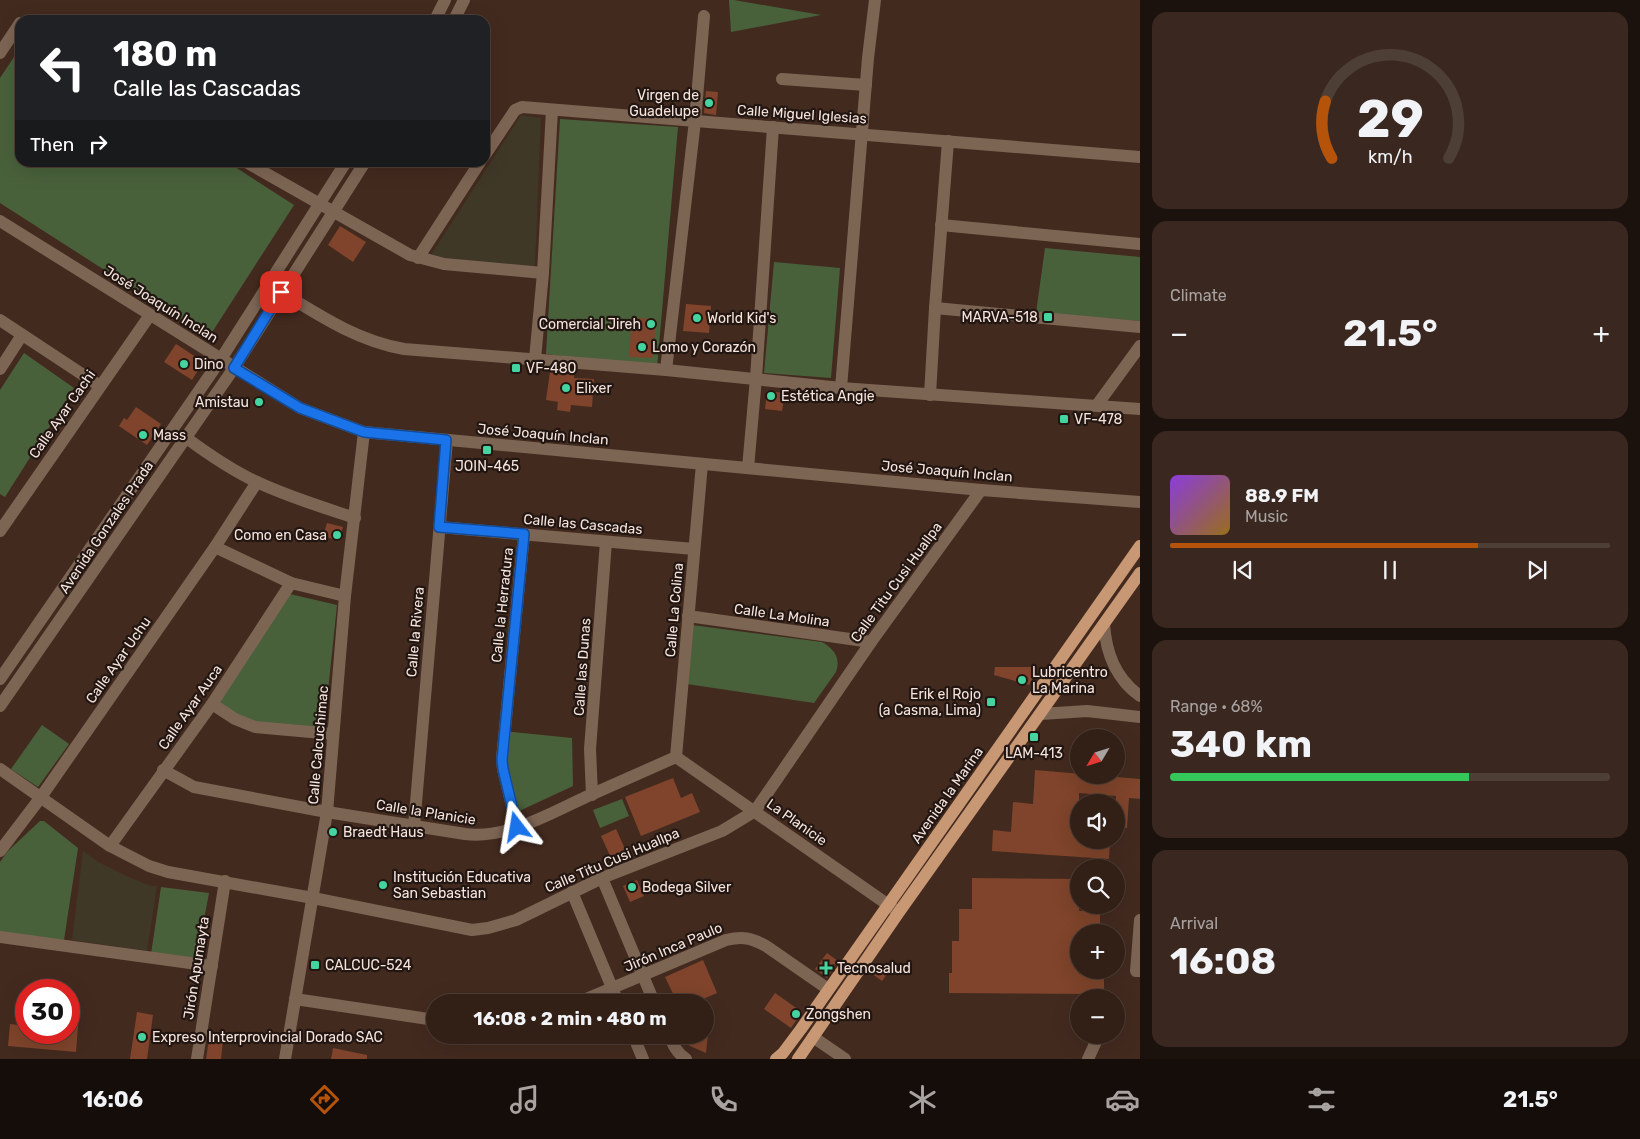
<!DOCTYPE html>
<meta charset="utf-8">
<style>
body{margin:0;font-family:Rubik,sans-serif;background:#3a2820;color:#f1f3f6;height:100vh;display:flex;flex-direction:column;font-size:19px;white-space:nowrap}
*{box-sizing:border-box;margin:0}
p{font-size:16px;color:#a8a3a1}
.icon{flex:none;width:28px;height:28px;fill:none;stroke:currentColor;stroke-width:2;stroke-linecap:round;stroke-linejoin:round}
.map{position:relative;flex:1;overflow:hidden}
.drawer{display:flex;flex-direction:column;gap:12px;padding:12px;background:#1c120d;width:500px}
.drawer>*{flex:none}
.top-card{position:absolute;left:15px;top:15px;width:475px;height:152px;border-radius:15px;box-shadow:0 5px 20px #0002,0 0 0 1px #4d3e36;background:#202124;color:#fff;overflow:hidden}
.needle{width:32px;rotate:232deg}
.buttons{position:absolute;left:1070px;top:729px;display:grid;gap:10px}
.buttons a{display:grid;place-items:center;width:55px;height:55px;border-radius:50%;background:#322017;box-shadow:0 5px 20px #0002,0 0 0 1px #4d3e36;font-size:25px}
.speed{position:absolute;left:15px;top:979px;display:flex;gap:10px;font-size:25px;font-weight:700;text-align:center}
.speed>*{display:grid;place-content:center;width:65px;height:65px;border-radius:50%;background:#322017;box-shadow:0 5px 20px #0002,0 0 0 1px #4d3e36;line-height:1}
.speed .limit{border:8px solid #d22;background:#fff;color:#111}
.pin{position:absolute;display:grid;place-items:center;width:42px;height:42px;color:#fff;margin:-21px;border-radius:10px;box-shadow:0 2px 8px #0006}
.me{position:absolute;width:55px;margin:-28px;rotate:346deg;stroke-linejoin:round;filter:drop-shadow(0 0 4px #0008)}
.turn{display:flex;align-items:center;gap:18px;height:105px;padding:0 15px;font-size:22px}
.turn .icon{width:65px;height:65px;stroke-width:2.5}
.turn b{display:block;font-size:35px;line-height:42px}
.then{display:flex;align-items:center;height:48px;padding:0 15px;background:#0003;gap:10px;font-size:19px}
.big{font-size:38px;font-weight:700;line-height:1.1}
.drawer .tile{flex:1;display:flex;flex-direction:column;justify-content:center;gap:8px;min-width:0;padding:0 18px;border-radius:15px;background:#3a2820}
.drawer .dial{align-items:center;gap:0}
.dial svg{height:130px;overflow:visible;fill:none;stroke:#4d3e36;stroke-width:7;stroke-linecap:round;text-anchor:middle}
.dial text{fill:#f1f3f6;stroke:none}
.song{display:flex;align-items:center;gap:15px}
.cover{width:60px;height:60px;border-radius:8px;background:linear-gradient(135deg,hsl(270 70% 55%),hsl(40 70% 35%))}
.played{height:5px;border-radius:2px;background:linear-gradient(90deg,#b45309 70%,#4d3e36 70%)}
.keys{display:flex;justify-content:space-around;direction:ltr}
.heat{display:flex;justify-content:space-between;align-items:center;font-size:28px;direction:ltr}
.charge{height:8px;border-radius:4px;background:linear-gradient(90deg,#34c759 68%,#4d3e36 0)}
.trip{position:absolute;left:426px;top:994px;width:288px;height:50px;border-radius:25px;background:#322017;box-shadow:0 5px 20px #0002,0 0 0 1px #4d3e36;font-weight:700;line-height:50px;text-align:center}
.tabs{display:flex;height:80px;justify-content:space-around;align-items:center;background:#140d09;color:#a8a3a1}
.tabs .icon{width:35px;height:35px}
.tabs .current{color:#b45309}
.tabs b{font-size:22px;color:#f1f3f6}
main{display:flex;flex:1;min-height:0}
.map>svg:first-child{display:block}
.education{fill:#3f3827}
.green{fill:#49613b}
.building{fill:#7f442b}
.lines{fill:none;stroke-linecap:round;stroke-linejoin:round}
.minor{stroke:#7d6554;stroke-width:12}
.major{stroke:#c89773;stroke-width:12}
.route-casing{stroke:#114b97;stroke-width:12}
.route{stroke:#1a73e8;stroke-width:9}
.poi-dot{fill:#45d49f;stroke:#211611;stroke-width:2}
.labels{text-anchor:middle;stroke-width:4.5;stroke-linejoin:round;paint-order:stroke}
.poi-label{font-size:14px;fill:#f6e4dd;stroke:#211611;text-anchor:start}
.street-label{font-size:14px;fill:#f6e4dd;stroke:#211611}
</style>
<main>
<div class="map">
<svg width="1140" height="1059" viewBox="0 0 1140 1059">
<rect width="100%" height="100%" fill="#432a1f"/>
<g class="education">
<polygon points="521,115 541,118 535,267 446,260 431,255"/>
<polygon points="83,851 100,863 124,875 151,886 157,886 147,951 72,940"/>
</g>
<g class="green">
<polygon points="729,0 734,0 821,15 731,32"/>
<polygon points="20,48 20,162 229,163 294,205 209,337 0,203 0,78"/>
<polygon points="560,119 678,127 657,368 546,354"/>
<polygon points="1045,248 1140,257 1140,321 1036,313"/>
<polygon points="774,262 840,268 831,378 764,373"/>
<polygon points="24,353 74,388 5,497 0,494 0,390"/>
<polygon points="290,594 337,605 324,729 267,726 227,712 219,701"/>
<path d="M692,625L822,642C834,649 841,658 836,672L814,703L687,684Z"/>
<polygon points="42,725 69,744 38,787 11,769"/>
<polygon points="504,731 572,738 573,786 515,813"/>
<polygon points="622,799 629,816 600,828 593,810"/>
<polygon points="40,821 44,821 78,848 64,940 0,933 0,862 8,851"/>
<polygon points="161,887 209,893 196,961 151,954"/>
</g>
<g class="building">
<polygon points="706,91 718,92 716,115 704,113"/>
<polygon points="340,226 366,242 353,262 328,245"/>
<polygon points="686,304 711,306 709,333 683,331"/>
<polygon points="632,318 656,319 653,358 629,357"/>
<polygon points="176,344 199,359 200,367 192,380 164,362"/>
<polygon points="550,372 574,375 574,378 594,379 592,407 571,405 570,412 557,410 558,402 546,400"/>
<polygon points="767,391 785,393 782,411 765,409"/>
<polygon points="136,407 161,424 147,445 119,426 124,418 127,420"/>
<polygon points="327,523 343,527 339,541 323,536"/>
<polygon points="995,667 1035,667 1035,674 1029,685 994,675"/>
<polygon points="1035,770 1140,779 1140,799 1129,798 1127,828 1116,827 1116,796 1079,793 1079,840 1110,840 1109,859 992,851 993,830 1011,832 1013,802 1033,804"/>
<polygon points="673,778 681,798 692,793 700,812 641,836 625,797"/>
<polygon points="616,829 626,851 611,858 601,836"/>
<polygon points="972,878 1079,879 1079,911 1100,911 1100,930 1079,930 1079,974 1104,974 1104,994 949,993 949,973 952,973 952,941 959,941 959,909 972,909"/>
<polygon points="637,880 644,896 630,902 623,886"/>
<polygon points="827,953 838,961 827,978 815,969"/>
<polygon points="703,960 717,993 696,1002 677,1002 665,977"/>
<polygon points="879,962 890,970 882,981 871,973"/>
<polygon points="775,993 802,1012 791,1028 764,1009"/>
<polygon points="69,1002 80,1003 76,1052 8,1046 10,1024 26,1026 26,1032 69,1032"/>
<polygon points="137,1012 153,1015 147,1059 130,1059"/>
<polygon points="684,1035 708,1035 706,1053 690,1046 686,1042"/>
<polygon points="209,1039 223,1041 221,1059 206,1059"/>
<polygon points="333,1048 367,1055 367,1059 331,1059"/>
</g>
<g class="lines">
<g class="minor">
<polyline points="435,20 445,0"/>
<polyline points="454,20 464,0"/>
<polyline points="0,53 20,23"/>
<polyline points="782,79 866,85"/>
<polyline points="485,155 515,110 522,107 1140,157"/>
<polyline points="246,162 410,255 444,264 543,273"/>
<polyline points="0,221 300,408 364,432 981,490 1140,502"/>
<polyline points="941,225 1140,244"/>
<polyline points="418,258 480,162"/>
<path d="M281,292C320,316 358,341 404,349L666,370L841,388L1140,409"/>
<polyline points="935,308 1140,327"/>
<polyline points="0,320 100,386"/>
<polyline points="535,359 543,273 552,110"/>
<polyline points="0,369 22,335"/>
<polyline points="666,370 695,121 704,16"/>
<polyline points="841,388 868,58 875,0"/>
<polyline points="930,395 935,308 948,141"/>
<polyline points="1097,405 1140,346"/>
<path d="M185,437C208,454 231,470 257,482C289,497 322,507 355,518"/>
<polyline points="748,468 756,378 773,127"/>
<polyline points="439,527 694,549"/>
<polyline points="0,531 150,315"/>
<polyline points="215,547 291,583 345,596"/>
<polyline points="688,616 871,642"/>
<path d="M1104,624C1106,653 1115,678 1140,696"/>
<polyline points="0,679 221,359 346,162"/>
<polyline points="212,704 235,719 255,727 333,734"/>
<polyline points="0,706 234,368 365,162"/>
<polyline points="1041,714 1087,711 1140,717"/>
<polyline points="676,757 702,464"/>
<polyline points="676,757 897,911"/>
<polyline points="0,769 110,846 149,866 168,872 313,898 472,930 488,928 516,920 602,878 722,831 755,811 871,642 981,490"/>
<path d="M163,770L194,787L327,812L465,834C508,839 549,814 588,796C617,783 647,770 676,757"/>
<polyline points="592,795 590,749 606,542"/>
<polyline points="414,826 447,440"/>
<polyline points="517,827 503,769 502,759 524,534"/>
<polyline points="110,846 212,704 291,583"/>
<polyline points="0,851 41,797 215,547 257,482"/>
<polyline points="602,878 654,1002"/>
<polyline points="572,892 618,1002"/>
<polyline points="1140,920 1136,971 1140,971"/>
<polyline points="0,937 212,966"/>
<polyline points="295,999 435,1020"/>
<path d="M579,1002L726,940C743,936 751,938 766,946L828,989"/>
<polyline points="633,1035 643,1059"/>
<path d="M669,1035C673,1045 677,1053 686,1059"/>
<polyline points="813,1037 845,1059"/>
<polyline points="197,1059 225,881"/>
<polyline points="285,1059 327,812 345,596 364,432"/>
<polyline points="1088,1059 1099,1035"/>
</g>
<g class="major">
<polyline points="776,1059 783,1053 801,1029 1140,546"/>
<polyline points="798,1059 899,912 1140,573"/>
</g>
</g>
<g class="lines">
<g class="route-casing">
<polyline id="route" points="281,292 234,368 300,408 364,432 446,440 439,527 524,534 502,760 503,769 517,827"/>
</g>
<use href="#route" class="route"/>
</g>
<g class="poi-dot">
<circle cx="709" cy="103" r="5"/>
<rect x="1043" y="312" width="10" height="10" rx="2.5"/>
<circle cx="697" cy="318" r="5"/>
<circle cx="651" cy="324" r="5"/>
<circle cx="642" cy="347" r="5"/>
<circle cx="184" cy="364" r="5"/>
<rect x="511" y="363" width="10" height="10" rx="2.5"/>
<circle cx="566" cy="388" r="5"/>
<circle cx="771" cy="396" r="5"/>
<circle cx="259" cy="402" r="5"/>
<rect x="1059" y="414" width="10" height="10" rx="2.5"/>
<circle cx="143" cy="435" r="5"/>
<rect x="482" y="445" width="10" height="10" rx="2.5"/>
<circle cx="337" cy="535" r="5"/>
<circle cx="1022" cy="680" r="5"/>
<rect x="986" y="697" width="10" height="10" rx="2.5"/>
<rect x="1029" y="732" width="10" height="10" rx="2.5"/>
<circle cx="333" cy="832" r="5"/>
<circle cx="383" cy="885" r="5"/>
<circle cx="632" cy="887" r="5"/>
<rect x="310" y="960" width="10" height="10" rx="2.5"/>
<path d="M823.5 960.5h5v5h5v5h-5v5h-5v-5h-5v-5h5z"/>
<circle cx="796" cy="1014" r="5"/>
<circle cx="142" cy="1037" r="5"/>
</g>
<g class="labels">
<g class="poi-label">
<text x="699" y="100" text-anchor="end">Virgen de<tspan x="699" dy="16">Guadelupe</tspan></text>
<text x="1038" y="322" text-anchor="end">MARVA-518</text>
<text x="707" y="323">World Kid's</text>
<text x="641" y="329" text-anchor="end">Comercial Jireh</text>
<text x="652" y="352">Lomo y Corazón</text>
<text x="194" y="369">Dino</text>
<text x="526" y="373">VF-480</text>
<text x="576" y="393">Elixer</text>
<text x="781" y="401">Estética Angie</text>
<text x="249" y="407" text-anchor="end">Amistau</text>
<text x="1074" y="424">VF-478</text>
<text x="153" y="440">Mass</text>
<text x="487" y="471" text-anchor="middle">JOIN-465</text>
<text x="327" y="540" text-anchor="end">Como en Casa</text>
<text x="1032" y="677">Lubricentro<tspan x="1032" dy="16">La Marina</tspan></text>
<text x="981" y="699" text-anchor="end">Erik el Rojo<tspan x="981" dy="16">(a Casma, Lima)</tspan></text>
<text x="1034" y="758" text-anchor="middle">LAM-413</text>
<text x="343" y="837">Braedt Haus</text>
<text x="393" y="882">Institución Educativa<tspan x="393" dy="16">San Sebastian</tspan></text>
<text x="642" y="892">Bodega Silver</text>
<text x="325" y="970">CALCUC-524</text>
<text x="837" y="973">Tecnosalud</text>
<text x="806" y="1019">Zongshen</text>
<text x="152" y="1042">Expreso Interprovincial Dorado SAC</text>
</g>
<g class="street-label">
<text transform="translate(802 114) rotate(4)" y="5">Calle Miguel Iglesias</text>
<text transform="translate(161 304) rotate(32)" y="5">José Joaquín Inclan</text>
<text transform="translate(62 414) rotate(-55)" y="5">Calle Ayar Cachi</text>
<text transform="translate(543 434) rotate(5)" y="5">José Joaquín Inclan</text>
<text transform="translate(947 471) rotate(5)" y="5">José Joaquín Inclan</text>
<text transform="translate(583 524) rotate(5)" y="5">Calle las Cascadas</text>
<text transform="translate(106 527) rotate(-56)" y="5">Avenida Gonzales Prada</text>
<text transform="translate(896 582) rotate(-54)" y="5">Calle Titu Cusi Huallpa</text>
<text transform="translate(502 605) rotate(-84)" y="5">Calle la Herradura</text>
<text transform="translate(674 610) rotate(-85)" y="5">Calle La Colina</text>
<text transform="translate(782 615) rotate(8)" y="5">Calle La Molina</text>
<text transform="translate(415 632) rotate(-85)" y="5">Calle la Rivera</text>
<text transform="translate(118 660) rotate(-55)" y="5">Calle Ayar Uchu</text>
<text transform="translate(582 667) rotate(-86)" y="5">Calle las Dunas</text>
<text transform="translate(190 707) rotate(-55)" y="5">Calle Ayar Auca</text>
<text transform="translate(318 745) rotate(-85)" y="5">Calle Calcuchimac</text>
<text transform="translate(947 795) rotate(-55)" y="5">Avenida la Marina</text>
<text transform="translate(426 812) rotate(9)" y="5">Calle la Planicie</text>
<text transform="translate(797 822) rotate(35)" y="5">La Planicie</text>
<text transform="translate(612 860) rotate(-23)" y="5">Calle Titu Cusi Huallpa</text>
<text transform="translate(673 947) rotate(-23)" y="5">Jirón Inca Paulo</text>
<text transform="translate(196 968) rotate(-81)" y="5">Jirón Apumayta</text>
</g>
</g>
</svg>
<div class="buttons">
<a><svg class="needle" viewBox="-14 -14 28 28"><path d="M0-13l5 13h-10z" fill="#e53935"/><path d="M0 13l5-13h-10z" fill="#a8a3a1"/></svg></a>
<a><svg class="icon" aria-label="sound" viewBox="0 0 24 24"><path d="M4 9h4l5-4v14l-5-4H4zM17 9q2 3 0 6"/></svg></a>
<a><svg class="icon" aria-label="search" viewBox="0 0 24 24"><circle cx="10" cy="10" r="6"/><path d="M15 15l6 6"/></svg></a>
<a>+</a>
<a>−</a>
</div>
<div class="speed"><div class="limit">30</div></div>
<div class="pin" style="left:281px;top:292px;background:#d93025"><svg class="icon" aria-label="arrive" viewBox="0 0 24 24"><path d="M6 21V4h12l-3 4 3 4H6"/></svg></div>
<svg class="me" style="left:517px;top:827px" viewBox="-20 -20 40 40"><path d="M0-17L14 15 0 8-14 15z" fill="#1a73e8" stroke="#fff" stroke-width="4"/></svg>
<div class="trip">16:08 · 2 min · 480 m</div>
<div class="top-card">
<div class="turn"><svg class="icon" aria-label="left" viewBox="0 0 24 24"><path d="M17 20v-9H6M10 6l-5 5 5 5"/></svg><div><b>180 m</b>Calle las Cascadas</div></div>
<div class="then">Then<svg class="icon" aria-label="right" viewBox="0 0 24 24"><path d="M7 20v-9h11M14 6l5 5-5 5"/></svg></div>
</div>
</div>
<section class="drawer">
<div class="tile dial"><svg viewBox="0 0 100 80">
<path d="M14 69A42 42 0 1 1 86 69"/>
<path d="M14 69A42 42 0 0 1 10 34" stroke="#b45309"/>
<text x="50" y="56" font-size="32" font-weight="700">29</text>
<text x="50" y="72" font-size="11">km/h</text>
</svg></div>
<div class="tile"><p>Climate</p>
<div class="heat"><a>−</a><b class="big">21.5°</b><a>+</a></div>
</div>
<div class="tile">
<div class="song"><i class="cover"></i><div><b>88.9 FM</b><p>Music</p></div></div>
<div class="played"></div>
<div class="keys"><svg class="icon" aria-label="previous" viewBox="0 0 24 24"><path d="M18 5L8 12l10 7zM5 5v14"/></svg><svg class="icon" aria-label="pause" viewBox="0 0 24 24"><path d="M8 5v14M16 5v14"/></svg><svg class="icon" aria-label="next" viewBox="0 0 24 24"><path d="M6 5l10 7-10 7zM19 5v14"/></svg></div>
</div>
<div class="tile"><p>Range · 68%</p><b class="big">340 km</b><div class="charge"></div></div>
<div class="tile"><p>Arrival</p><b class="big">16:08</b></div>
</section>
</main>
<nav class="tabs">
<b>16:06</b>
<svg class="icon current" aria-label="directions" viewBox="0 0 24 24"><path d="M12 3l9 9-9 9-9-9zM9 14v-3h6M13 9l2 2-2 2"/></svg>
<svg class="icon" aria-label="music" viewBox="0 0 24 24"><path d="M9 18V5l10-2v13"/><circle cx="6" cy="18" r="3"/><circle cx="16" cy="16" r="3"/></svg>
<svg class="icon" aria-label="phone" viewBox="0 0 24 24"><path d="M5 4h4l2 5-3 2q2 4 5 5l2-3 5 2v4C11 20 4 13 5 4z"/></svg>
<svg class="icon" aria-label="climate" viewBox="0 0 24 24"><path d="M12 3v18M4 7l16 10M4 17L20 7"/></svg>
<svg class="icon" aria-label="car" viewBox="0 0 24 24"><path d="M5 17H2v-5l4-1 3-4h7l3 4 3 1v5h-3M9 17h6M6 11h13"/><circle cx="7" cy="17" r="2"/><circle cx="17" cy="17" r="2"/></svg>
<svg class="icon" aria-label="filters" viewBox="0 0 24 24"><path d="M4 7h16M4 17h16"/><circle cx="9" cy="7" r="2"/><circle cx="15" cy="17" r="2"/></svg>
<b>21.5°</b>
</nav>
